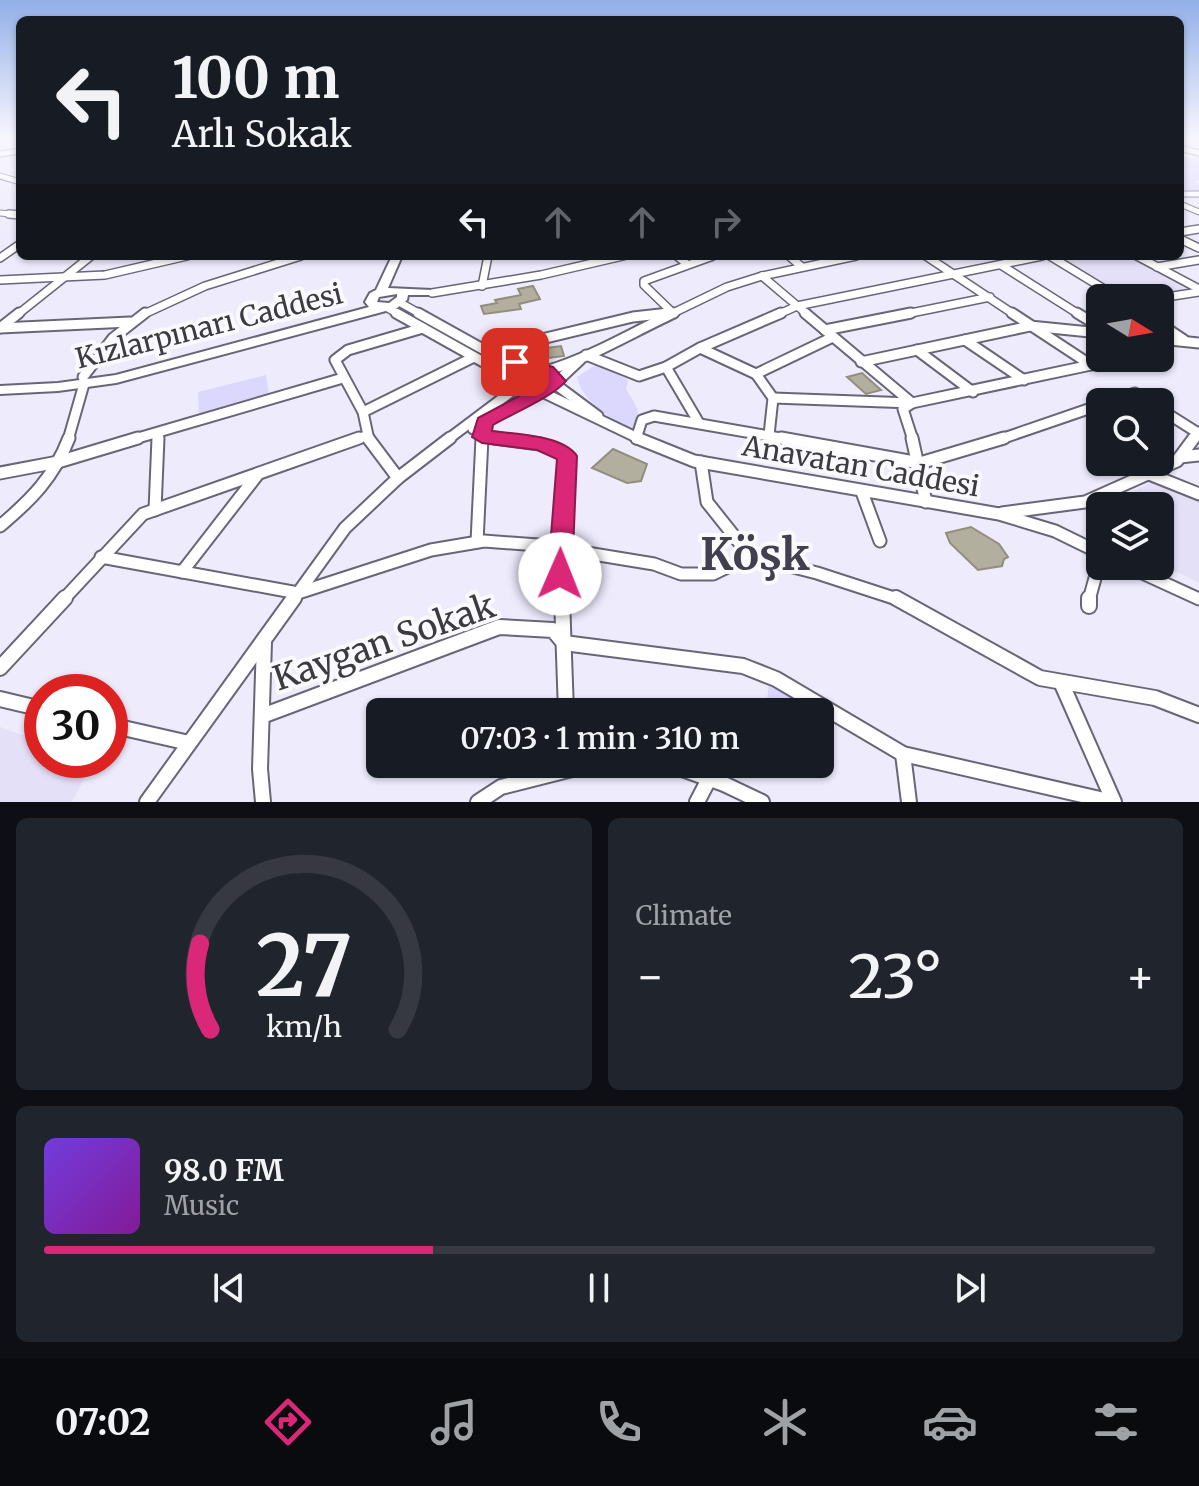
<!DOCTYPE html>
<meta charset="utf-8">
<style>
body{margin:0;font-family:Merriweather,serif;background:#20242c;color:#f1f3f6;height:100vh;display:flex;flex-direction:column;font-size:30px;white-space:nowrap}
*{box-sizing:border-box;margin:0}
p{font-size:26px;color:#9ea1a6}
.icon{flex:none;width:44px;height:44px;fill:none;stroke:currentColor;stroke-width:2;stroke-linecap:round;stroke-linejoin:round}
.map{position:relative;height:802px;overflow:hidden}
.panel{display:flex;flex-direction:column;gap:16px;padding:16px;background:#0d0f14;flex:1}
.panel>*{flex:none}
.top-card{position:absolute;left:16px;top:16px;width:1168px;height:244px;border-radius:12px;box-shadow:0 2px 6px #0004;background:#171b24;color:#f1f3f6;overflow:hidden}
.needle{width:52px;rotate:101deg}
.controls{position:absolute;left:1086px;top:284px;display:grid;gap:16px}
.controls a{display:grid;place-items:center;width:88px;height:88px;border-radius:12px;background:#171b24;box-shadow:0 2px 6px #0004;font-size:40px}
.speed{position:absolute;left:24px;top:674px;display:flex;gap:16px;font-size:40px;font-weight:700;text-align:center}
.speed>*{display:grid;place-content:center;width:104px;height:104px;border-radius:50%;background:#171b24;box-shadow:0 2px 6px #0004;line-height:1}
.speed .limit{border:12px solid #d22;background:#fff;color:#111}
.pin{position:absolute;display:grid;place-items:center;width:68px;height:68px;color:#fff;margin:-34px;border-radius:16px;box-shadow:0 4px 12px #0006}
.me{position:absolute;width:88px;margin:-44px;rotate:1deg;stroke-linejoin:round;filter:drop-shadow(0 0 6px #0008)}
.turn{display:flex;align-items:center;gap:28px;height:168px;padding:0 24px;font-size:36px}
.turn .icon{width:104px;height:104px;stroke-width:2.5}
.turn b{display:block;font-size:56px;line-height:68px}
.lanes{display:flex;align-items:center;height:76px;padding:0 24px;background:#0003;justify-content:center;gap:40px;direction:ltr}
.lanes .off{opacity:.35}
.big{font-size:60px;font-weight:600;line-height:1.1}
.panel .card{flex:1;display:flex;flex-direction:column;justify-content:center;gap:12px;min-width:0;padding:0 28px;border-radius:12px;background:#20242c}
.panel .dial{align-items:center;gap:0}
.dial svg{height:208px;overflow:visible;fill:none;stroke:#363941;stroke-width:7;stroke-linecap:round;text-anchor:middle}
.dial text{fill:#f1f3f6;stroke:none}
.song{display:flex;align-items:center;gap:24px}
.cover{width:96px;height:96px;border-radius:12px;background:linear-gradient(135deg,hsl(260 70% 55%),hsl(290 70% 35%))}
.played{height:8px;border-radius:4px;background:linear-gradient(90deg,#db2777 35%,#363941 35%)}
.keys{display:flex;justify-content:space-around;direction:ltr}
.heat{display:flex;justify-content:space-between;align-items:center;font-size:44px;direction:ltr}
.panel .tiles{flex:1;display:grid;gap:16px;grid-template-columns:1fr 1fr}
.card:last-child{grid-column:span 2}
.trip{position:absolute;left:366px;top:698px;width:468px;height:80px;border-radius:12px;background:#171b24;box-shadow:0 2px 6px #0004;font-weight:600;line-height:80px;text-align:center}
.tab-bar{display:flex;height:128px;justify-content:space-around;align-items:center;background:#090b0e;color:#9ea1a6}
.tab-bar .icon{width:56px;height:56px}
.tab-bar .active{color:#db2777}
.tab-bar b{font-size:36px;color:#f1f3f6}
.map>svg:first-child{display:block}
.built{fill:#e3e0f8}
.green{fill:#dcd7fd}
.building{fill:#b3af9e;stroke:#928e7e;stroke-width:2}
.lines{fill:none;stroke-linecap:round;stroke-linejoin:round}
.minor-far4-casing{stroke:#686676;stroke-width:7}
.minor-far3-casing{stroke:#686676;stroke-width:10}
.minor-far2-casing{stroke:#686676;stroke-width:13}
.minor-far1-casing{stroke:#686676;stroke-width:15}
.minor-casing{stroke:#686676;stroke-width:18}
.primary-casing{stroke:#686676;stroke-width:4}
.minor-far4{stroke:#fff;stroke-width:5}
.minor-far3{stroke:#fff;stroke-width:7}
.minor-far2{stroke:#fff;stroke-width:9}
.minor-far1{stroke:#fff;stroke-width:11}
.minor{stroke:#fff;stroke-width:14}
.primary{fill:#fff;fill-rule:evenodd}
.route{fill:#db2777;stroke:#8e194d;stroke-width:2}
.labels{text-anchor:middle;stroke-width:8;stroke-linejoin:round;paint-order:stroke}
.street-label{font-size:28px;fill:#3c3b42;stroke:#fafafd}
.near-street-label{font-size:34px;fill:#3c3b42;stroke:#fafafd}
.near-district-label{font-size:44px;font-weight:bold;fill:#42404e;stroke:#fafafd}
</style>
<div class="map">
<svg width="1199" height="802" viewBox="0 0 1199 802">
<rect width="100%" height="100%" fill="#edebfc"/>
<g class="built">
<polygon points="1058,256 1132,256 1187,285 1188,289 1126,298"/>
<polygon points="1155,480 1199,498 1199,583 1160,563 1160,506 1107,506"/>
<polygon points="0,727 42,742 42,760 94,760 72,802 0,802"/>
</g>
<g class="green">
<polygon points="1180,156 1199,160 1199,180 1195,182 1199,184 1199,191 1180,189"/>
<path d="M597,364L628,380L626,389C636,405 645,417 632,434C614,420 582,402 577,377Z"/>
<polygon points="266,375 269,396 199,415 198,392"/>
<polygon points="769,681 833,718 822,767 814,764 820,764 820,712 766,712"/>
</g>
<g class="building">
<polygon points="533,286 540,299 519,304 521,309 484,314 481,306 497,303 495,300 521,295 518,289"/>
<polygon points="561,346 564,356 534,360 531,350"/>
<polygon points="862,373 881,390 866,394 847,377"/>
<polygon points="613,449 647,464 641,481 627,483 592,468"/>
<polygon points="971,527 999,544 1008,557 1004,559 1002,566 978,570 950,543 946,533"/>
</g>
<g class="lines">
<g class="minor-far4-casing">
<g id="minor-far4">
<polyline points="1180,148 1199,153"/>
<polyline points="0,154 20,151"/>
<polyline points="0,176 20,182"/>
<polyline points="1180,194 1199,194"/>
<polyline points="1180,204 1199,212"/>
<polyline points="0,213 20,215"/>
</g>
</g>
<g class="minor-far3-casing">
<g id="minor-far3">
<polyline points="9,214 20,215"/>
<polyline points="1180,232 1199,229"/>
<polyline points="1180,239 1199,248"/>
<polyline points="677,256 687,264"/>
<polyline points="789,256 802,267"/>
<polyline points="926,256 1015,315"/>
<polyline points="1050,256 1119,298"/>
<polyline points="1137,256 1199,289"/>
<polyline points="0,258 20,244"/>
<polyline points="1001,265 1080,315"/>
<polyline points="1157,267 1199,260"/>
<polyline points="762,276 808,315"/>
<polyline points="0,280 105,275 187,256"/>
<polyline points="482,286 488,256"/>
<polyline points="432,293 541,275 623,256"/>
<polyline points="1160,298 1199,292"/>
<polyline points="399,302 422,315"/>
<polyline points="386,307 400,315"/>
<polyline points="673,313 644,285 644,281 713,256"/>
<polyline points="17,315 91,256"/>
<polyline points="142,315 205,286 301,256"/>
<polyline points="653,315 669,313"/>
<polyline points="669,315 727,287 762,276 856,256"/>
<polyline points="777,315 797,306 1042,256"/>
<polyline points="901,315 990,297"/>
</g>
</g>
<g class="minor-far2-casing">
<g id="minor-far2">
<polyline points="396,313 519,382"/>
<polyline points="418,313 488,352 535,369"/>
<polyline points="805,313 912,403 903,409 913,440"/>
<polyline points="1012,313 1091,365"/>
<polyline points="1077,313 1100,327"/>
<polyline points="1160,324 1184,340"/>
<polyline points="0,328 130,322"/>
<polyline points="0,328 19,313"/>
<polyline points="825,330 911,313"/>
<polyline points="1160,339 1199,343"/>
<polyline points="965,340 1024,380"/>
<polyline points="700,348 756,374 773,398 769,435"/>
<polyline points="917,350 973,392"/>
<polyline points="488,352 633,317 669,313"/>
<polyline points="586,355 639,376 666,367 700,348 781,313"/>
<polyline points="861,362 1030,326 1100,333"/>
<polyline points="666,367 699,423"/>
<polyline points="756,374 833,337"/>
<polyline points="83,377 113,338 145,313"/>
<polyline points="555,384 598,416"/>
<polyline points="542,392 642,440"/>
<polyline points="773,398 912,403 1091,365"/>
<polyline points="1109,402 1135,393 1150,402"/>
<polyline points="1160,409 1198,433"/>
<polyline points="363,412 474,357"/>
<polyline points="473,429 536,393 548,390 580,360"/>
<polyline points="482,437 510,440"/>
<polyline points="636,439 642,420 654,416 792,440"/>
<polyline points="68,440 84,384"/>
<polyline points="131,440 343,378"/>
<polyline points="158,440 158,435"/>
<polyline points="353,440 366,436"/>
<polyline points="369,440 363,412 335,360 348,350 423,328"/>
<path d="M447,440L520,385V379C528,371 538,374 549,370C592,357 633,332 674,313"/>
<polyline points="482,440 482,433"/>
<polyline points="998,440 1100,405"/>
<polyline points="1193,440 1199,432"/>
</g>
</g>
<g class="minor-far1-casing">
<g id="minor-far1">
<polyline points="368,438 398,478"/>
<polyline points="494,438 540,444 567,456 560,549 562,600"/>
<polyline points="637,438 694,461 999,514 1055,531 1100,553"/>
<polyline points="781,438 920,463 1004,438"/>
<polyline points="912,438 926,502"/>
<polyline points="1180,457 1199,455"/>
<polyline points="701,462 707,502 750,556 817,573 900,600"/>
<polyline points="0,473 58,462 138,438"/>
<polyline points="1149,474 1199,494"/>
<polyline points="862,492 880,541"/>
<polyline points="155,510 158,438"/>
<polyline points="1002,513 1085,502 1177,461 1194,438"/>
<path d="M0,526C31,500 54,477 69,438"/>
<polyline points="477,542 482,438"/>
<polyline points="101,557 298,593 431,550 484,541 538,545 654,564 681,574 713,574 750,556"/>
<polyline points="1127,566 1199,599"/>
<polyline points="182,572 258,474"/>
<polyline points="63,600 143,514 359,438"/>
<polyline points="293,600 345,528 398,478 450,438"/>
<polyline points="1089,600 1100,560"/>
</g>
</g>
<g class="minor-casing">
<g id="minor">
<polyline points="562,598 566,712"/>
<polyline points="896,598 1040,678 1155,698 1199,715"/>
<polyline points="1089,598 1089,606"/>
<polyline points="0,668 65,598"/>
<polyline points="1061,682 1114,802"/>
<polyline points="0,699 42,709"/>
<polyline points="262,716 499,627 553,630 564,643 743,666 776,679 903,754 1113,802"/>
<polyline points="110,725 189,743"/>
<polyline points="903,754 909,802"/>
<polyline points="668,764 724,784 762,802"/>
<polyline points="147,802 294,598"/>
<polyline points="263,802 260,769 264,642"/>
<polyline points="478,802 501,787 592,764"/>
<polyline points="697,802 709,779"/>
</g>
</g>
<g class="primary-casing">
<path id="primary" d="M392,256H402L388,288L432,290L436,291V295H408L407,300L397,308L116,383L58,391L0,394V386L58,383L116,375L369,307L365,302L370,293L376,290ZM397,294V297L389,303L377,302L379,297Z"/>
</g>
<use href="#minor-far4" class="minor-far4"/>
<use href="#minor-far3" class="minor-far3"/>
<use href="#minor-far2" class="minor-far2"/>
<use href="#minor-far1" class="minor-far1"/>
<use href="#minor" class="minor"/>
<use href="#primary" class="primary"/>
</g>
<linearGradient id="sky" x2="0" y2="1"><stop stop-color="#92afe8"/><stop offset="0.55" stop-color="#f7f6fe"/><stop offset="1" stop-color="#f7f6fe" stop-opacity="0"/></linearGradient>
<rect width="1199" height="249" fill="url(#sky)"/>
<path class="route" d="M515,357L553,367L566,381C554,396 512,414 493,425L492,431C515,434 563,435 577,456L572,574L568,581L560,584L552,581L548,574L557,459L537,450L482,443L472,437L478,418L547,381L541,375L509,366L507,362Z"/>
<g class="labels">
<g class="street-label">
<text transform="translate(209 326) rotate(-14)" y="10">Kızlarpınarı Caddesi</text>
<text transform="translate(861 466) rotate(10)" y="10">Anavatan Caddesi</text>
</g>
<g class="near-street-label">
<text transform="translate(384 642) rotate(-19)" y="12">Kaygan Sokak</text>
</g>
<g class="near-district-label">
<text x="755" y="570">Köşk</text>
</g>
</g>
</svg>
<div class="controls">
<a><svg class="needle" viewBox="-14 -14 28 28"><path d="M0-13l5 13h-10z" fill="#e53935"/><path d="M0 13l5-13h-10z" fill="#9ea1a6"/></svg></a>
<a><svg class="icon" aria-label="search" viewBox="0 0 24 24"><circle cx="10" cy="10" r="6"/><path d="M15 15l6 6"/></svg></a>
<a><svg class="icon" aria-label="layers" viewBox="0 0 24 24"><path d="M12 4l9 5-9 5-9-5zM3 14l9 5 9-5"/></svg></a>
</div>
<div class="speed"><div class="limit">30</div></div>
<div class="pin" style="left:515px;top:362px;background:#d93025"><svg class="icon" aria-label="arrive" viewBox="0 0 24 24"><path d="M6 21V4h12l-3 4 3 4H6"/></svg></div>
<svg class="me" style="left:560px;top:574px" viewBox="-20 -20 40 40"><circle r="19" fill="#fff"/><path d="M0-13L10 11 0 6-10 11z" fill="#db2777"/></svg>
<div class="trip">07:03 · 1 min · 310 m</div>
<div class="top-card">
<div class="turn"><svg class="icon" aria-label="left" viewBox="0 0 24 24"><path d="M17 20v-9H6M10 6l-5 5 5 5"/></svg><div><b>100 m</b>Arlı Sokak</div></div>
<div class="lanes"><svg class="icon" aria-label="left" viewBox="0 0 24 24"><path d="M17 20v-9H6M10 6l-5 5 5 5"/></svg><svg class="icon off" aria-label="ahead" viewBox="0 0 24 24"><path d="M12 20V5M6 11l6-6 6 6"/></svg><svg class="icon off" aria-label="ahead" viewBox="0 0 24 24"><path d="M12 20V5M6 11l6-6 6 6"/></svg><svg class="icon off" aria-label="right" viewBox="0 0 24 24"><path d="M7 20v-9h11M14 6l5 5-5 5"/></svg></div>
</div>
</div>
<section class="panel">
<div class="tiles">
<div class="card dial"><svg viewBox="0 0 100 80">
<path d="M14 69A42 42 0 1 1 86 69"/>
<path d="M14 69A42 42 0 0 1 10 36" stroke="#db2777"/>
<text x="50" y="56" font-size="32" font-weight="700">27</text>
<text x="50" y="72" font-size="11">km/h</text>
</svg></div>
<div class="card"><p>Climate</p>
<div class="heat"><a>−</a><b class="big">23°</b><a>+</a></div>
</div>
<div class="card">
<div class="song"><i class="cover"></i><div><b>98.0 FM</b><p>Music</p></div></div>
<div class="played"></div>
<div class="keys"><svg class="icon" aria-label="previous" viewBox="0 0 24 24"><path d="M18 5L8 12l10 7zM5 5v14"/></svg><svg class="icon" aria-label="pause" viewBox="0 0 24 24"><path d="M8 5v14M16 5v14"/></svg><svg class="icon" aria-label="next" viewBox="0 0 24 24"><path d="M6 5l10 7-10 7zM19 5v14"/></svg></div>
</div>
</div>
</section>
<nav class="tab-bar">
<b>07:02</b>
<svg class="icon active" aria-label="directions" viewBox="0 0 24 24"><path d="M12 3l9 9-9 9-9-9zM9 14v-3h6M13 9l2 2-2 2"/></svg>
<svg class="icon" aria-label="music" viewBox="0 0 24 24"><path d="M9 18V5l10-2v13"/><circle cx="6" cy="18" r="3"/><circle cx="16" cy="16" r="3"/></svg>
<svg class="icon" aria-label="phone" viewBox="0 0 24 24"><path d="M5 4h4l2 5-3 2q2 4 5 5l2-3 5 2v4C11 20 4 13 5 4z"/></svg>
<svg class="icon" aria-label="climate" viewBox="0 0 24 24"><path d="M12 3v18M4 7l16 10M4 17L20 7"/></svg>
<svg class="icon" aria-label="car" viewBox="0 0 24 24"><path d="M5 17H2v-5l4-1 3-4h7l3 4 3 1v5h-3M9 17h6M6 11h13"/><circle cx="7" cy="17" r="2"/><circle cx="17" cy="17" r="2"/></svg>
<svg class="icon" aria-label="filters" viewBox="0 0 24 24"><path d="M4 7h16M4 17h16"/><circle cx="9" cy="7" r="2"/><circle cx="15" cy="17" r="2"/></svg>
</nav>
